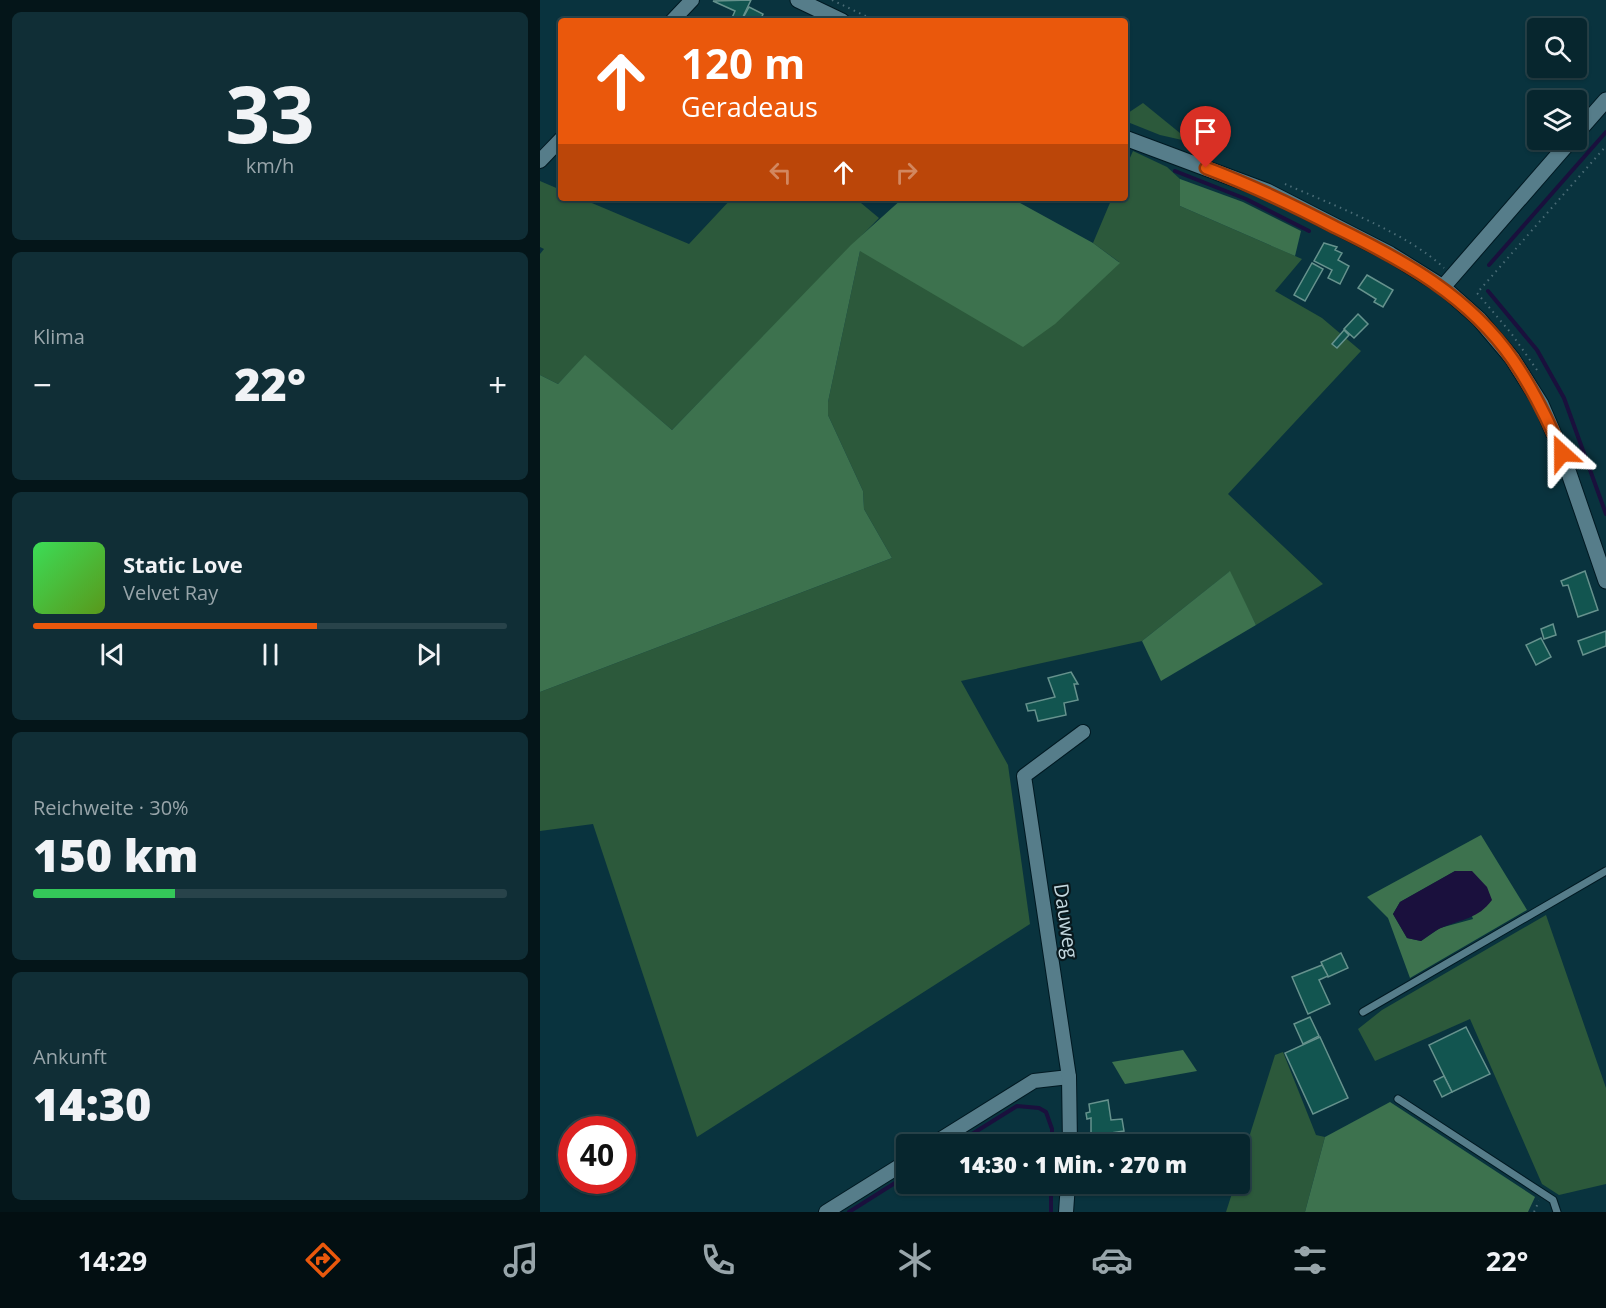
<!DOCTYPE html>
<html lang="de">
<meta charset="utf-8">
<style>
body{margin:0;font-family:"Open Sans",sans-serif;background:#102e36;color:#f1f3f6;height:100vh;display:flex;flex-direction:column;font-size:22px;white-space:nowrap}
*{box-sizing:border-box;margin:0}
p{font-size:20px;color:#98a5aa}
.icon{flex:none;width:33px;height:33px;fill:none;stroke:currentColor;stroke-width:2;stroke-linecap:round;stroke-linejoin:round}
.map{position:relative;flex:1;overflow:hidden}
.sheet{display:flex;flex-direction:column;gap:12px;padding:12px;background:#041519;width:540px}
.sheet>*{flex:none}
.hud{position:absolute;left:18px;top:18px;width:570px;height:183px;border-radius:6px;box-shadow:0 2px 4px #0004,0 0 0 2px #28434a;background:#ea580c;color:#fff;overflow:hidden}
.controls{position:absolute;left:987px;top:18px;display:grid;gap:12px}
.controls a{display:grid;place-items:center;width:60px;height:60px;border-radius:6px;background:#07262e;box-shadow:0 2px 4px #0004,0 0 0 2px #28434a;font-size:30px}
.speed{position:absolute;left:18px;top:1116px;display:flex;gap:12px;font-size:30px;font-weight:700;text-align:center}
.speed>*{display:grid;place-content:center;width:78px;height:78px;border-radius:50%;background:#07262e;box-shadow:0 2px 4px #0004,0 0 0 2px #28434a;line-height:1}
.speed .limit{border:9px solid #d22;background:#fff;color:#111}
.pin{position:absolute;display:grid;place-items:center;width:51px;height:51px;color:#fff;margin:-62px -26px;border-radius:50% 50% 50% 0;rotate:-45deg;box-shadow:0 0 6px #0007}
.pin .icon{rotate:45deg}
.me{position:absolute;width:66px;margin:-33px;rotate:336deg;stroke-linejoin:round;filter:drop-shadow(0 0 4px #0008)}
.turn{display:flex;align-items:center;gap:21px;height:126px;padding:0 24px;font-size:27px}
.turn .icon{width:78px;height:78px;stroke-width:2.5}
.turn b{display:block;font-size:42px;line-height:51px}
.lanes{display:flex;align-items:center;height:57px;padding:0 24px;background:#0003;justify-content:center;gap:30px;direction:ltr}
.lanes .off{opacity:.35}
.big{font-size:45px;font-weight:800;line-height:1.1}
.sheet .card{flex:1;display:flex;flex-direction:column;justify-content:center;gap:9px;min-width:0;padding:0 21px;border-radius:9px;background:#102e36}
.sheet .dial{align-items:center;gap:0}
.dial b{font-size:78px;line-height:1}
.song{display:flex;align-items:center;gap:18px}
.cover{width:72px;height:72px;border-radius:9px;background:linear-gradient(135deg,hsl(130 70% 55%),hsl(90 70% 35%))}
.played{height:6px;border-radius:3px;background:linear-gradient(90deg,#ea580c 60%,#28434a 60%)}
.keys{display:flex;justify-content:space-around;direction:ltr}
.heat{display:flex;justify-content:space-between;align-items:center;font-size:33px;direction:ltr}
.charge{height:9px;border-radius:4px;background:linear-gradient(90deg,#34c759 30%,#28434a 0)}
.trip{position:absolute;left:356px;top:1134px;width:354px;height:60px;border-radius:6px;background:#07262e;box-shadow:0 2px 4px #0004,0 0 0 2px #28434a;font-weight:800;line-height:60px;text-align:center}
.tabs{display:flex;height:96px;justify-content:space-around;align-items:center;background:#030f12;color:#98a5aa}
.tabs .icon{width:42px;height:42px}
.tabs .selected{color:#ea580c}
.tabs b{font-size:27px;color:#f1f3f6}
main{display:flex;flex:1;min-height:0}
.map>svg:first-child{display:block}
.green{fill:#2c593b}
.forest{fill:#3d724e;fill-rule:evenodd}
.water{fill:#1a103d}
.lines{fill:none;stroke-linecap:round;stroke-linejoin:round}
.stream{stroke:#1a103d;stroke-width:4}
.building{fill:#125550;stroke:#66928d;stroke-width:1.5}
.lane-casing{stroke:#001922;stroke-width:9}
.street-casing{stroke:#001922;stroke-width:16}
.secondary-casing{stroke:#001922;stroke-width:17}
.path{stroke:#4a6c76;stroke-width:2;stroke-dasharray:1.5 4.5;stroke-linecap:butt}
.lane{stroke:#567d8a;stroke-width:7}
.street{stroke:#567d8a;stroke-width:14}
.secondary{stroke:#567d8a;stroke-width:15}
.route-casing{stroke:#983908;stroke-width:15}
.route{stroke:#ea580c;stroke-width:10}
.labels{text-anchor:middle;stroke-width:4.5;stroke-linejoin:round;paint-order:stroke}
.street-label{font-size:20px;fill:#c4d9e0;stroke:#08181d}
</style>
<main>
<section class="sheet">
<div class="card dial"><b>33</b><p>km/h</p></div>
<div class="card"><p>Klima</p>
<div class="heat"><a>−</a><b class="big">22°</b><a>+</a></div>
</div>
<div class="card">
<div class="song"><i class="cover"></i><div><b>Static Love</b><p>Velvet Ray</p></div></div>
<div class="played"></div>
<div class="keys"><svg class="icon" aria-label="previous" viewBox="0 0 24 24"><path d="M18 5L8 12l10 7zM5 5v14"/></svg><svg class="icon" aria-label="pause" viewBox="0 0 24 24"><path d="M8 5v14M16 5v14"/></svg><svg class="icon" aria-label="next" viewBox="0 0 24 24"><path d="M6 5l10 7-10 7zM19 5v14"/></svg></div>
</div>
<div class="card"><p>Reichweite · 30%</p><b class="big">150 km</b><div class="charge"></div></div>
<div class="card"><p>Ankunft</p><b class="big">14:30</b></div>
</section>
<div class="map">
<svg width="1066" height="1212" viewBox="0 0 1066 1212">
<rect width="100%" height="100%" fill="#09333e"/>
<g class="green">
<polygon points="603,103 651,142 620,135 585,121 585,115"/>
<polygon points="593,151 627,167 640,179 640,206 762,259 735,291 782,318 821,351 688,494 783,584 716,625 689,572 602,641 421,681 468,765 490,924 157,1137 53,824 0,831 0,692 352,558 324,509 323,491 288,415 288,402 320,251 579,262 553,243 572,198 585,198 585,169"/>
<polygon points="0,181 21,190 21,198 40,198 149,244 192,198 315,198 339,218 132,430 45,356 18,384 0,375 0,254 4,249 0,247"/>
<polygon points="1006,915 1066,1088 1066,1184 1019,1195 1002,1184 930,1019 835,1061 818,1029 842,1010"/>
<polygon points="743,1052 776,1135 785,1137 765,1212 686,1212 695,1184 699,1184 699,1169 735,1055"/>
</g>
<g class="forest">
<polygon points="640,179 703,202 761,231 755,256 640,206"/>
<polygon points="363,198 471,198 553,243 580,263 515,324 483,347 320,251 288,402 288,415 323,491 324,509 352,558 0,692 0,375 18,384 45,355 132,430 311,245"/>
<polygon points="690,571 716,625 621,681 602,641"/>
<path d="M941,835L987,910L870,978L848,918L827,897ZM915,871L933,919L900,928L881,941L867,938L853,914L860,902Z"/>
<polygon points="643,1050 657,1071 585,1084 572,1062"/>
<polygon points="850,1102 995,1197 988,1212 765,1212 785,1137"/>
</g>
<path class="water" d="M915,871H932L947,887L952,900C938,919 922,919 901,928C894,931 887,937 881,941L867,938L853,914L860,902Z"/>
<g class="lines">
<g class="stream">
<polyline points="635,171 706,199 769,231"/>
<polyline points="949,265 1066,132"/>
<polyline points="948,291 997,350 1024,398 1066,514"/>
<polyline points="416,1144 477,1106 499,1108 506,1112 512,1129 512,1144"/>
<polyline points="309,1212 366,1176"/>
<polyline points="511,1212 511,1184"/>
</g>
</g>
<g class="building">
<polygon points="211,0 201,21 191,20 195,11 173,1"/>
<polygon points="209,7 223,14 220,21 203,18"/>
<polygon points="784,243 797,247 795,250 802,253 798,260 809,266 800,284 788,278 792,270 774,261"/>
<polygon points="772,263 783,269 765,301 754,295"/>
<polygon points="827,275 853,290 843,307 834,302 836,299 818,288"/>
<polygon points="818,314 828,324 814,338 804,329"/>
<polygon points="804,330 809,335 797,348 792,344"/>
<polygon points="1045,571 1058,610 1038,617 1028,585 1023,586 1021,581"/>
<polygon points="1013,624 1016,635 1004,639 1001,629"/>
<polygon points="1066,631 1066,646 1043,655 1038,641"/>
<polygon points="1001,638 1011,657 996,665 986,645"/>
<polygon points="531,672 538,684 534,684 538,700 524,703 526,715 498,721 495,710 488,711 486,704 515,697 508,678"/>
<polygon points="801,953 808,968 788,977 781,962"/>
<polygon points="782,965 788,976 779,980 790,1004 768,1014 752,977"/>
<polygon points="770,1017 779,1036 763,1044 754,1024"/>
<polygon points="926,1027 950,1074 912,1092 889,1045"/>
<polygon points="780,1037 808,1098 773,1114 745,1053"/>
<polygon points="904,1076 912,1092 902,1097 894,1081"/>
<polygon points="568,1100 571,1120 582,1119 584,1131 551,1136 551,1118 547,1119 546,1113 550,1112 549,1104"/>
</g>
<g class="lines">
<g class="lane-casing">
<g id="lane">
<polyline points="823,1012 1066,871"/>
<polyline points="858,1099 1013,1200 1017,1212"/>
</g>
</g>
<g class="street-casing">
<g id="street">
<polyline points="132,21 152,0"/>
<polyline points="0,161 21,139"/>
<polyline points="393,1144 494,1081 529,1077"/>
<polyline points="530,1144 529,1077 484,776 543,732"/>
<polyline points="286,1212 366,1162"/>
<polyline points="526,1212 528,1184"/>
</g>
</g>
<g class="secondary-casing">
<g id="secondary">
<polyline points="258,0 302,21"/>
<polyline points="1036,134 1066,100"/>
<polyline points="585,138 727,191 850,254 903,287 939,319 972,358 1001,404 1022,453 1066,581"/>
<polyline points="903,287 1031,140"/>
</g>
</g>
<g class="path">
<polyline points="292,0 336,21"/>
<path d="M745,184C791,204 869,234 904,268"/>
<polyline points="997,370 971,333 937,293 1066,146"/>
<polyline points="994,1212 999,1201"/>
</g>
<use href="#lane" class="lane"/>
<use href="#street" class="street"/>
<use href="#secondary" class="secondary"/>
</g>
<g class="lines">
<g class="route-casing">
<path id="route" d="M666,168C711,185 753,205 795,227C863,260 929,296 973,360C993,389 1008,420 1022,453"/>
</g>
<use href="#route" class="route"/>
</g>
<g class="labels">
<g class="street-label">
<text transform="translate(526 921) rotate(82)" y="7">Dauweg</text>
</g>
</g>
</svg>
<div class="controls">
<a><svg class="icon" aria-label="search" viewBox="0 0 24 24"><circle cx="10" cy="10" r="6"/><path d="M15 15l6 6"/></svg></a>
<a><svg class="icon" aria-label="layers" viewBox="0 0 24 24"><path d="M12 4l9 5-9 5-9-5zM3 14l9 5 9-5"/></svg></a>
</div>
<div class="speed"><div class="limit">40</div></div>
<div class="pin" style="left:666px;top:168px;background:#d93025"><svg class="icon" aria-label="arrive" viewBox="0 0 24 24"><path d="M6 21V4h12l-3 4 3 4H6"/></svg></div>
<svg class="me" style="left:1022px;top:453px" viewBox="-20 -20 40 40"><path d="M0-17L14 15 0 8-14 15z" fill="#ea580c" stroke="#fff" stroke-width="4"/></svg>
<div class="trip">14:30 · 1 Min. · 270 m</div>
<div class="hud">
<div class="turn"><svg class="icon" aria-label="ahead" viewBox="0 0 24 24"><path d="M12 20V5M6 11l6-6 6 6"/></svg><div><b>120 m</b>Geradeaus</div></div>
<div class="lanes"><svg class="icon off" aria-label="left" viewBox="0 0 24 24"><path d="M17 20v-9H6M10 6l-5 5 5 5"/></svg><svg class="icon" aria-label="ahead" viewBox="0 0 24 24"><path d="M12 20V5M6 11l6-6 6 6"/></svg><svg class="icon off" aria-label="right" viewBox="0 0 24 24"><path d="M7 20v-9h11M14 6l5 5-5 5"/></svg></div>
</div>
</div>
</main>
<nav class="tabs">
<b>14:29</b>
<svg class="icon selected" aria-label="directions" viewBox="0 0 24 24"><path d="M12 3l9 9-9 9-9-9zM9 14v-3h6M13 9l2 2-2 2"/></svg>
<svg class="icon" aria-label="music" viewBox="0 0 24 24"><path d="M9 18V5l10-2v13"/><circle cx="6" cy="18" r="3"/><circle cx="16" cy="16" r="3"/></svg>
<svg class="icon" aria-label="phone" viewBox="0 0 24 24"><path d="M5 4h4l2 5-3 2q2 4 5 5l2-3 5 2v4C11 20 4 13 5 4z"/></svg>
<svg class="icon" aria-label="climate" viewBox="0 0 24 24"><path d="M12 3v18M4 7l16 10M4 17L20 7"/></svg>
<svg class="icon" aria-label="car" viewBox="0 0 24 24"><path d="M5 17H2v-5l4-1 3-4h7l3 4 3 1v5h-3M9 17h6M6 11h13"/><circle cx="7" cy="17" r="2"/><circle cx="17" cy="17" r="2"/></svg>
<svg class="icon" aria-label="filters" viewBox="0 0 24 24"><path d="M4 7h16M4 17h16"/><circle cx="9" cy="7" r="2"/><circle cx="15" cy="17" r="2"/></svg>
<b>22°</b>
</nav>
